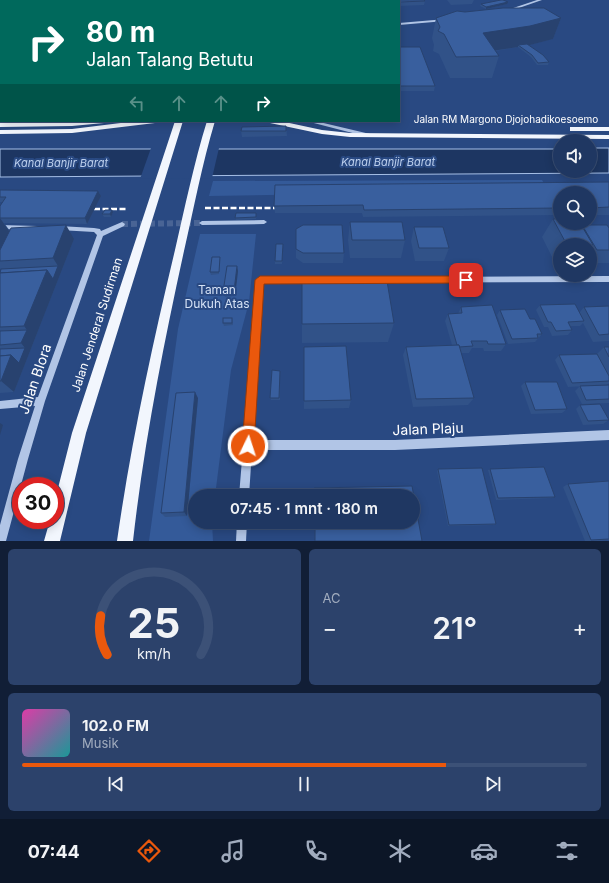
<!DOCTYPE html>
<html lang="id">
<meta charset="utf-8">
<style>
body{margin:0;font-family:Inter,sans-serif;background:#2c426b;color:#f1f3f6;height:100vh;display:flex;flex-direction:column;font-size:15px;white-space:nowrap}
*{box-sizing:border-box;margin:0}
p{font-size:13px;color:#a1acbe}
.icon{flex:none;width:22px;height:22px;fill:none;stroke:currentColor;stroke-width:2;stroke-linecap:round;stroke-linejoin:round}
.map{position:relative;height:541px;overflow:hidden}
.details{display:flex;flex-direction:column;gap:8px;padding:8px;background:#111e36;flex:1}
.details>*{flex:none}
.guide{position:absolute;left:0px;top:0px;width:400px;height:122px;box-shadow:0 2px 10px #0003,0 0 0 1px #3c5177;background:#00695c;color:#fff;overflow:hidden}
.tools{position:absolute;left:553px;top:134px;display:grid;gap:8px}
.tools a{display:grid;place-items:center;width:44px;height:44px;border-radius:50%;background:#1f3762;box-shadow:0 2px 10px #0003,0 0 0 1px #3c5177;font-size:20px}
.speed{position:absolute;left:12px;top:477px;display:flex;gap:8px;font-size:20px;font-weight:700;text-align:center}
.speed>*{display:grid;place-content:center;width:52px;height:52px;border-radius:50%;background:#1f3762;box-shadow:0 2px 10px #0003,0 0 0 1px #3c5177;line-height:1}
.speed .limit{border:6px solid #d22;background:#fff;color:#111}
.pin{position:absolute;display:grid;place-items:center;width:34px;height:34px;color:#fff;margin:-17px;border-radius:8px;box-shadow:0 2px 6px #0006}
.me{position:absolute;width:44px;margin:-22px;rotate:4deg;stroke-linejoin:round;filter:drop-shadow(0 0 3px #0008)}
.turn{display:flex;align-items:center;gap:14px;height:84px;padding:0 20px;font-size:18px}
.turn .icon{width:52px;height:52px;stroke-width:2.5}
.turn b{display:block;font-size:28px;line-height:34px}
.lanes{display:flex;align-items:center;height:38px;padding:0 20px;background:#0003;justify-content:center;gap:20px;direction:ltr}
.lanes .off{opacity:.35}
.big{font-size:30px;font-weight:600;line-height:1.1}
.details .tile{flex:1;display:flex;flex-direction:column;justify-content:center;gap:6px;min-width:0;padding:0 14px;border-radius:6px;background:#2c426b}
.details .dial{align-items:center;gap:0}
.dial svg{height:104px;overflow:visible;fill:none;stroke:#3c5177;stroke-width:7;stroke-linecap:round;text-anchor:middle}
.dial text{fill:#f1f3f6;stroke:none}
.song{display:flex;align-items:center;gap:12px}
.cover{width:48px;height:48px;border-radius:6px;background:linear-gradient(135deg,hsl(320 70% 55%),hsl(180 70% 35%))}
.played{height:4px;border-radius:2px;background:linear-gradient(90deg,#ea580c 75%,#3c5177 75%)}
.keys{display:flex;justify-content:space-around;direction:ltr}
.heat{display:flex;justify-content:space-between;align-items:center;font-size:22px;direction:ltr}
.details .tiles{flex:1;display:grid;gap:8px;grid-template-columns:1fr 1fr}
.tile:last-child{grid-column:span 2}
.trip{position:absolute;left:188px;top:489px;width:232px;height:40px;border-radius:20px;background:#1f3762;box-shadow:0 2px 10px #0003,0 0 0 1px #3c5177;font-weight:600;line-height:40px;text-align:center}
.tabs{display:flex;height:64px;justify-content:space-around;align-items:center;background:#0c1627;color:#a1acbe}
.tabs .icon{width:28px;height:28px}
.tabs .active{color:#ea580c}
.tabs b{font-size:18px;color:#f1f3f6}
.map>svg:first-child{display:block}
.green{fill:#345a99}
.water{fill:#1d3662;stroke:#a6bfe6}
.pier{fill:#294982}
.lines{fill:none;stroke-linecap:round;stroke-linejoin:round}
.minor-tunnel{stroke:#496495;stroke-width:6;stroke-dasharray:6 3;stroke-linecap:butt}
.minor{fill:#b1c5e6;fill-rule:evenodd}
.major{fill:#f2f6fd;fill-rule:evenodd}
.rail{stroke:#fff;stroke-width:2.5;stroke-dasharray:6 2.5;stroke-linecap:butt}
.wall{fill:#315288}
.shaded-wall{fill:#28426f}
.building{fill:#395f9e;stroke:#28426f}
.route{fill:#ea580c;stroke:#983908}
.labels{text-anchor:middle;stroke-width:4;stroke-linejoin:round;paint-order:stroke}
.far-street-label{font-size:10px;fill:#fff;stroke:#294982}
.far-water-label{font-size:11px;font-style:italic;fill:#bdd0ee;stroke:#294982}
.park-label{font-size:12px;fill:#d4e1f5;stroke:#294982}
.street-label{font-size:12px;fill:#fff;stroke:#294982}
.near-street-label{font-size:14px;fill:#fff;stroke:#294982}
</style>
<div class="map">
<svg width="609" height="541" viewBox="0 0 609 541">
<rect width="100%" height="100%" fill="#294982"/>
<g class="green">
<polygon points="542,180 548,190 209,196 213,181"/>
<polygon points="200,234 256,234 249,302 231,370 215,496 195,496 195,522 212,522 213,541 149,541 178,329"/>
</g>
<polygon class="water" points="590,148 609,148 609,173 0,177 0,149 560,149 560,171 590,171"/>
<polygon class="pier" points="151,148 219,148 212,178 140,179"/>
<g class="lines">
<polyline class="minor-tunnel" points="122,224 202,223"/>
<g class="minor">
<polygon points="537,0 542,0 507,12 504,11"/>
<polygon points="446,19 446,21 445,21 399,25 399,23"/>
<polygon points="306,121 315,121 370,134 371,135 368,137"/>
<polygon points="264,220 267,222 264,224 202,225 199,223 202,221"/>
<polygon points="122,222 125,224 124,226 103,236 45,401 28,459 6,541 0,541 0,525 18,459 35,406 0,409 0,401 38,397 97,235 94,232 59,230 56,228 59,226 94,228 100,229 101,231"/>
<polygon points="0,225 37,226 40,228 37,230 0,229"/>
<polygon points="609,276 609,282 263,283 253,440 395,440 609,430 609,440 395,450 252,450 249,496 239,496 257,278"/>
<polygon points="237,522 247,522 246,541 236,541"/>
</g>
<g class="major">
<rect x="205" y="0" width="4" height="1"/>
<rect x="229" y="0" width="4" height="1"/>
<rect x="0" y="44" width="1" height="4"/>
<polygon points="108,121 104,123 72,126 0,127 0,123"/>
<polygon points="137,121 159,121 155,123 72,133 0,134 0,130 72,129"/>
<polygon points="175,121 183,121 86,433 60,541 44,541 50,520 55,520 55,500 72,433"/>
<path d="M207,121H215C202,164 194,208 184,251C163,347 144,443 133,541H117C131,443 152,346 175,250C185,207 194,163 207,121Z"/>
<polygon points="266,121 280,121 322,130 350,133 609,135 609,139 350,137 322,134 270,123"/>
<rect x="570" y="127" width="39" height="4"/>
</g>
<g class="rail">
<polyline points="205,208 275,208"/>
<polyline points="94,209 128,209"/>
</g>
</g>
<g class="wall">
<rect x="122" y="0" width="45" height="1"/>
<rect x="304" y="0" width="60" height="1"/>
<polygon points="395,0 424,0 425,1 424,5 399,6 399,1 395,1"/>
<polygon points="447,0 474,0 472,4 451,5"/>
<polygon points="481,4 507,4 486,9 480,6"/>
<polygon points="465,12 561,18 553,39 529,45 549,62 548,65 537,65 531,57 518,47 495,51 499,56 492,78 450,78 439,54 433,51 434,45 432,38 436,18"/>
<polygon points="399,47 435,86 434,91 399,91"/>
<polygon points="1,68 1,105 0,105 0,69"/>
<polygon points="286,126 287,136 242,137 241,131"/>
<polygon points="609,182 609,215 590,215 590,193 560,193 560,215 363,217 362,213 275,213 274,206"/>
<polygon points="0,190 98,191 101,196 87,224 4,223 10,231 74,239 14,392 0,393 0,272 1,269 0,268 0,206 3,202 0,202"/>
<polygon points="112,210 113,212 111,217 104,217 102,214"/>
<polygon points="256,215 256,219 236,220 235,218"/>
<polygon points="553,219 582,226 582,225 609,250 609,263 590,263 590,245 560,245 560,263 555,263 542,237"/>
<polygon points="350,222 405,240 401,258 350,258 348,240"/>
<polygon points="414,227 449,248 444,261 415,261 411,241"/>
<polygon points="283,246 282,264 275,264 275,261"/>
<polygon points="296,249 344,253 343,263 303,263 296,258"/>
<polygon points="220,259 219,274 211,275 210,272"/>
<polygon points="238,271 235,296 225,297 223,292"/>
<polygon points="302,281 394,323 388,342 302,343"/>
<polygon points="540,305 580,312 584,307 609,306 609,341 593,342 583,323 580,326 570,326 572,330 568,335 552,336 548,327 544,327 536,310"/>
<polygon points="461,307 506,344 501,351 484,351 483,348 472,348 469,353 461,353 474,398 468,405 413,407 403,355 406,347 452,345 445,321 448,314 458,314"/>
<polygon points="500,310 530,319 542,334 535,342 508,344 497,315"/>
<polygon points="232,318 233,325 224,326 223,323"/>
<polygon points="304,347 351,400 349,408 304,409"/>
<polygon points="604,347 609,347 609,383 607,385 609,385 609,403 582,404 575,391 580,386 601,385 568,387 555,360 559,355 597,354"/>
<polygon points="280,371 280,400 271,400 270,398"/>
<polygon points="525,382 567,409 562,413 531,414 521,386"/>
<polygon points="198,398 187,516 165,517 161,513"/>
<polygon points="580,405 609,420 603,424 583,425 576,409"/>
<polygon points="438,469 496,524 494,525 448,526 437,471"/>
<polygon points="490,469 555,497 552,498 496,500 488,470"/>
<polygon points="609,481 609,540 598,541 585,541 563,487 568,484"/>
<polygon points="412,486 422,541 315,541 314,522 413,522 413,496 313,496 314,488"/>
</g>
<g class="shaded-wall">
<polygon points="160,0 167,0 167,1 161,1"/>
<polygon points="508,2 507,4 486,9 486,7"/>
<polygon points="561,18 553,39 522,47 518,45 518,47 477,53 483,33"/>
<polygon points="98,191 101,196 87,224 85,218"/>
<polygon points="112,210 113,212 111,217 110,214"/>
<polygon points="0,218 14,238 0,261"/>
<polygon points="66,225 74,239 14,392 1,381 11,355 25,348 21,343 27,330 24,326 47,270 58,266 53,258"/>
<polygon points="237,266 238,271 235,296 234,291"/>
<polygon points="195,392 198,398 187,516 184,512"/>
<polygon points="0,423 3,425 0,435"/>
</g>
<g class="building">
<polygon points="95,0 119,0 119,1 94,1"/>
<polygon points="398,0 424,0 425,1 400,2"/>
<polygon points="501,0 503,0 508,2 486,7 481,4"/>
<polygon points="503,8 544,8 561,18 530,26 483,33 499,56 456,57 444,34 438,31 440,27 436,18 457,11 465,12"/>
<polygon points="527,44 543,55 549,62 538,63 532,55 518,45"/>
<polygon points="399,47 420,47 435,86 399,86"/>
<polygon points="1,68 1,83 0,83 0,69"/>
<polygon points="286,126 286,131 241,131 242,127"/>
<polygon points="609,182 609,207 590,208 590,193 560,193 560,208 364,210 363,205 274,206 275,185"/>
<polygon points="0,190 98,191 85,218 0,218 0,206 6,197 0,197"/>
<polygon points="105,210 112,210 110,214 102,214"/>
<polygon points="236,213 256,213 256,217 235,218"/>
<polygon points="553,219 560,219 560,223 580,223 593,245 567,245"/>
<polygon points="350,222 402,222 405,240 352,240"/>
<polygon points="66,225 53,258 0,261 0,250 11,228"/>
<polygon points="303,225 342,225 344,253 303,253 296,249 296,229"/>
<polygon points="582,225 607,225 609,228 609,250 597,250"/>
<polygon points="414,227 443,227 449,248 419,248"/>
<polygon points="276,244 283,244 282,261 275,261"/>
<polygon points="212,257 220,257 219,272 210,272"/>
<polygon points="58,266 53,279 47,270 0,273 1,269"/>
<polygon points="227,266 237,266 234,291 223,292"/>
<polygon points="47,270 24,326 0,327 0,273"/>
<polygon points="302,281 387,281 394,323 302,324"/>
<polygon points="575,304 584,321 568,322 572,330 556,331 551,322 548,322 540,305"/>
<polygon points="492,305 506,344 488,344 487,341 471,341 473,346 459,347 459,345 457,345 448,314 462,313 461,307"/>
<polygon points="609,306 609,334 599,335 584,307"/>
<polygon points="525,309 530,319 535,319 542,334 537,334 538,338 512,339 500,310"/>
<rect x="223" y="318" width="9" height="5"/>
<polygon points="27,330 21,343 0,345 0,331"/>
<polygon points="459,345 474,398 416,399 406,347"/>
<polygon points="346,346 351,400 304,401 304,347"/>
<polygon points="604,347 609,347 609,357"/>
<polygon points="25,348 19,363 11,355 0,356 0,349"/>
<polygon points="597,354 609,376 609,381 572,383 559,355"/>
<polygon points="11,355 1,381 0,381 0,356"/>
<polygon points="272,370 280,371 279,398 270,398"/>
<polygon points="525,382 557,382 567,409 535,410"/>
<polygon points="609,385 609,399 586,400 580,386"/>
<polygon points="195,392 184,512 161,513 176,393"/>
<polygon points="600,404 609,420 588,421 580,405"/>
<polygon points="544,467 555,497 498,498 490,469"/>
<polygon points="482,468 496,524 449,525 438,469"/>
<polygon points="609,481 609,539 591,540 568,484"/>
<polygon points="412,486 422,541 315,541 315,522 413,522 413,496 314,496 314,488"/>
</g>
<polygon class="route" points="260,276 466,276 471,280 466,283 264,284 254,446 252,450 248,452 244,450 242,446 255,280"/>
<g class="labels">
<g class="far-street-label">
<text x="506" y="123">Jalan RM Margono Djojohadikoesoemo</text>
</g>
<g class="far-water-label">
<text x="388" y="166">Kanal Banjir Barat</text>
<text x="61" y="167">Kanal Banjir Barat</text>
</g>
<g class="park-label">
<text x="217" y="294">Taman<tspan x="217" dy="14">Dukuh Atas</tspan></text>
</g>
<g class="street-label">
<text transform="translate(97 325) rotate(-72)" y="4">Jalan Jenderal Sudirman</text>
</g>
<g class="near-street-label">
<text transform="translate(35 379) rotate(-71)" y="5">Jalan Blora</text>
<text transform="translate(428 429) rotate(-2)" y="5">Jalan Plaju</text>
</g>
</g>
</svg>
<div class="tools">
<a><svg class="icon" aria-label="sound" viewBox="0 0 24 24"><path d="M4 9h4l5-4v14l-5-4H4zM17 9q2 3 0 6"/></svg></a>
<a><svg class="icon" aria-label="search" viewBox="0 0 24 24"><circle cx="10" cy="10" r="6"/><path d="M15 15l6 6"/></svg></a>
<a><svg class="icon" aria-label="layers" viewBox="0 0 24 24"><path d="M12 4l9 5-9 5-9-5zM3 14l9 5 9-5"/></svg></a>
</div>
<div class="speed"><div class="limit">30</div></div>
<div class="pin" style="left:466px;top:280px;background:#d93025"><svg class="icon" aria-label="arrive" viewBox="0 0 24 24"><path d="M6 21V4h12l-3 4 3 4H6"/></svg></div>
<svg class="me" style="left:248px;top:446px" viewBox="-20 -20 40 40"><circle r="17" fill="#ea580c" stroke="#fff" stroke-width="3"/><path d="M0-11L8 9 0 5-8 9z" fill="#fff"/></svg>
<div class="trip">07:45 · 1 mnt · 180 m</div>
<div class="guide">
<div class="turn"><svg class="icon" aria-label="right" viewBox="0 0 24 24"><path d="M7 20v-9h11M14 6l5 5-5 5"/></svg><div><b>80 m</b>Jalan Talang Betutu</div></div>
<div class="lanes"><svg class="icon off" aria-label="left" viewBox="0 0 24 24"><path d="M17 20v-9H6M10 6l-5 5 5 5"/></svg><svg class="icon off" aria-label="ahead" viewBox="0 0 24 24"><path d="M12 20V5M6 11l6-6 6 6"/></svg><svg class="icon off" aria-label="ahead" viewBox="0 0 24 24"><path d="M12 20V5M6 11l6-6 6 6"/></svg><svg class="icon" aria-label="right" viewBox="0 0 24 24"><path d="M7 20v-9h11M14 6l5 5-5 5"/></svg></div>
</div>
</div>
<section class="details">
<div class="tiles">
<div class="tile dial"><svg viewBox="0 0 100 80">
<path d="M14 69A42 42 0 1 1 86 69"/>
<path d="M14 69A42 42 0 0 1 9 39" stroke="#ea580c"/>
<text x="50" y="56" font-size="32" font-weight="700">25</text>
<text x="50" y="72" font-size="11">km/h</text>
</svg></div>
<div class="tile"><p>AC</p>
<div class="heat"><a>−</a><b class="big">21°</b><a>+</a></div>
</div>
<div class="tile">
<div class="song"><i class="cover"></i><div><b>102.0 FM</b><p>Musik</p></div></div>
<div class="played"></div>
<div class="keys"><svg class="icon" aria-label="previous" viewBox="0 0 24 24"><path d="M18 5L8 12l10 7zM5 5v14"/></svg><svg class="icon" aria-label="pause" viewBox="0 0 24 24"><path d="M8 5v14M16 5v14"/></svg><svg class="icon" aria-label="next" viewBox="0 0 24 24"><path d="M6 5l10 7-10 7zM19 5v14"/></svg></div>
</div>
</div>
</section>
<nav class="tabs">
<b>07:44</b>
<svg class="icon active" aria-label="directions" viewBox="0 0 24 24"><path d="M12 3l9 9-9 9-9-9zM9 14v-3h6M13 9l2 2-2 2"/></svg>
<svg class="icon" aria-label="music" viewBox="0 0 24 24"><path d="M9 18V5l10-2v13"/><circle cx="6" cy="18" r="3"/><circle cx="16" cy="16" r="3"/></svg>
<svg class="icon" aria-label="phone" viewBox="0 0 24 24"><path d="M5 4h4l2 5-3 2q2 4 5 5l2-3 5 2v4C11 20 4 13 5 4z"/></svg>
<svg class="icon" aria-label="climate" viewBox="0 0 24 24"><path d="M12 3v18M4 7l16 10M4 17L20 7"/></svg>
<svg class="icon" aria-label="car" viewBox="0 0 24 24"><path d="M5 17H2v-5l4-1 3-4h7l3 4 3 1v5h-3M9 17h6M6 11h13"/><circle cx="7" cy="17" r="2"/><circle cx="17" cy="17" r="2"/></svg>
<svg class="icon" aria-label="filters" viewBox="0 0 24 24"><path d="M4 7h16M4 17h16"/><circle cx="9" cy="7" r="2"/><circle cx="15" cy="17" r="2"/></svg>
</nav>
